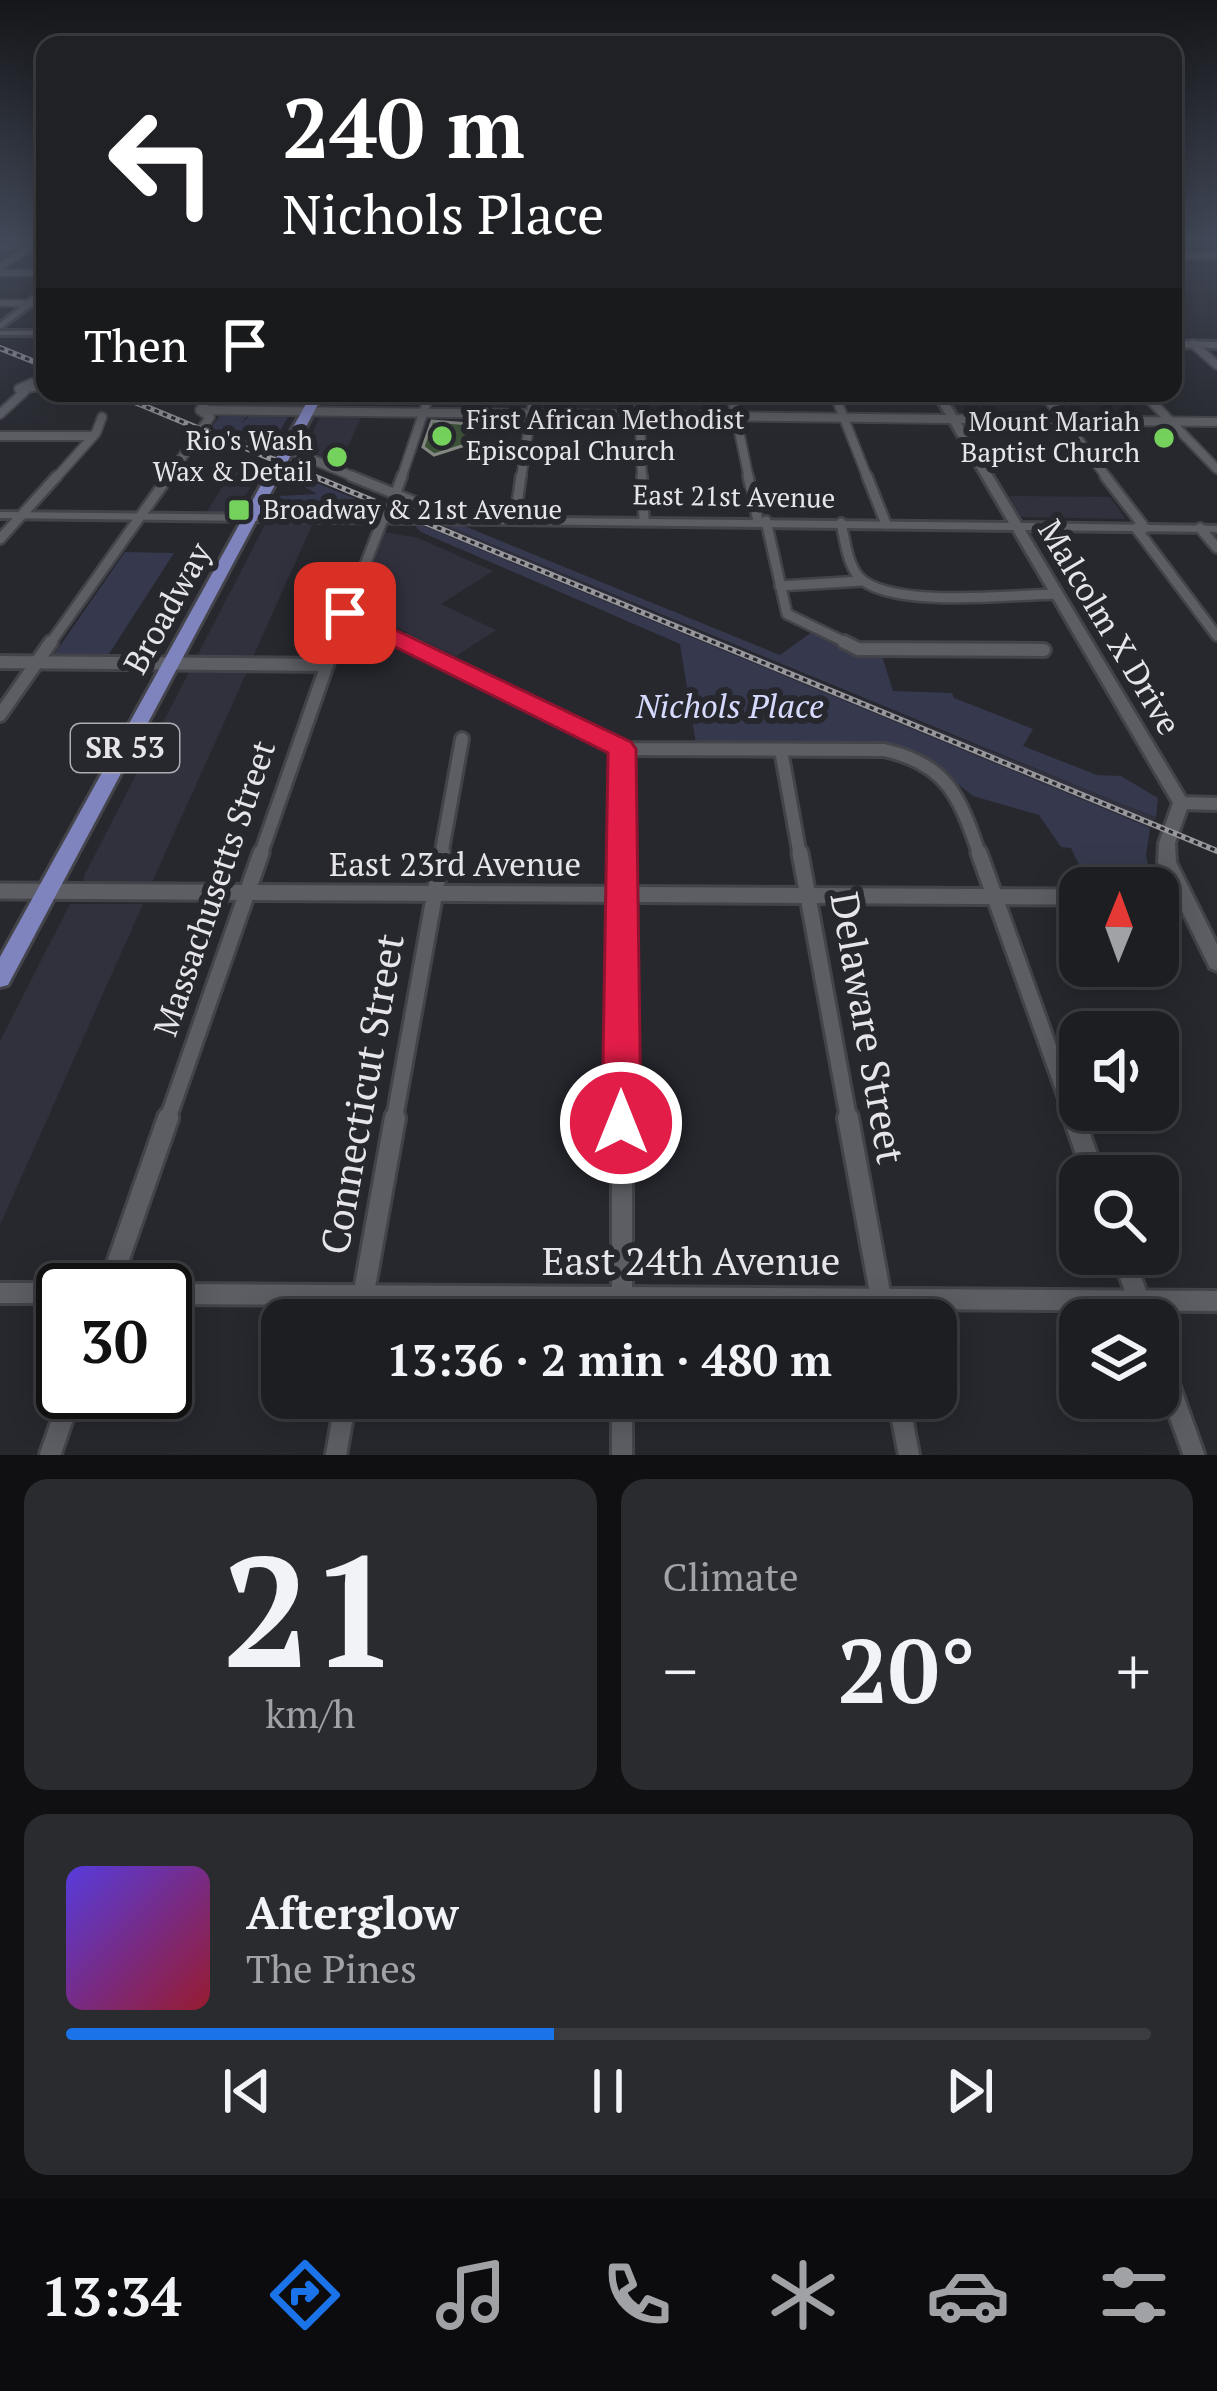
<!DOCTYPE html>
<meta charset="utf-8">
<style>
body{margin:0;font-family:"PT Serif",serif;background:#2a2b2f;color:#f1f3f6;height:100vh;display:flex;flex-direction:column;font-size:45px;white-space:nowrap}
*{box-sizing:border-box;margin:0}
p{font-size:39px;color:#a0a2a5}
.icon{flex:none;width:66px;height:66px;fill:none;stroke:currentColor;stroke-width:2;stroke-linecap:round;stroke-linejoin:round}
.map{position:relative;height:1455px;overflow:hidden}
.panel{display:flex;flex-direction:column;gap:24px;padding:24px;background:#101013;flex:1}
.panel>*{flex:none}
.top-card{position:absolute;left:36px;top:36px;width:1146px;height:366px;border-radius:24px;box-shadow:0 6px 30px #0003,0 0 0 3px #3b3c40;background:#202124;color:#fff;overflow:hidden}
.needle{width:78px;rotate:1deg}
.buttons{position:absolute;left:1059px;top:867px;display:grid;gap:24px}
.buttons a{display:grid;place-items:center;width:120px;height:120px;border-radius:24px;background:#1d1e22;box-shadow:0 6px 30px #0003,0 0 0 3px #3b3c40;font-size:60px}
.speed{position:absolute;left:36px;top:1263px;display:flex;gap:24px;font-size:60px;font-weight:700;text-align:center}
.speed>*{display:grid;place-content:center;width:156px;height:156px;border-radius:50%;background:#1d1e22;box-shadow:0 6px 30px #0003,0 0 0 3px #3b3c40;line-height:1}
.speed .limit{border:6px solid #111;border-radius:18px;background:#fff;color:#111}
.pin{position:absolute;display:grid;place-items:center;width:102px;height:102px;color:#fff;margin:-51px;border-radius:24px;box-shadow:0 6px 18px #0006}
.me{position:absolute;width:132px;margin:-66px;rotate:0deg;stroke-linejoin:round;filter:drop-shadow(0 0 9px #0008)}
.turn{display:flex;align-items:center;gap:42px;height:252px;padding:0 48px;font-size:54px}
.turn .icon{width:156px;height:156px;stroke-width:2.5}
.turn b{display:block;font-size:84px;line-height:102px}
.then{display:flex;align-items:center;height:114px;padding:0 48px;background:#0003;gap:24px;font-size:45px}
.big{font-size:90px;font-weight:800;line-height:1.1}
.panel .card{flex:1;display:flex;flex-direction:column;justify-content:center;gap:18px;min-width:0;padding:0 42px;border-radius:24px;background:#2a2b2f}
.panel .dial{align-items:center;gap:0}
.dial b{font-size:156px;line-height:1}
.song{display:flex;align-items:center;gap:36px}
.cover{width:144px;height:144px;border-radius:18px;background:linear-gradient(135deg,hsl(250 70% 55%),hsl(350 70% 35%))}
.played{height:12px;border-radius:6px;background:linear-gradient(90deg,#1a73e8 45%,#3b3c40 45%)}
.keys{display:flex;justify-content:space-around;direction:ltr}
.heat{display:flex;justify-content:space-between;align-items:center;font-size:66px;direction:ltr}
.panel .tiles{flex:1;display:grid;gap:24px;grid-template-columns:1fr 1fr}
.card:last-child{grid-column:span 2}
.trip{position:absolute;left:261px;top:1299px;width:696px;height:120px;border-radius:24px;background:#1d1e22;box-shadow:0 6px 30px #0003,0 0 0 3px #3b3c40;font-weight:800;line-height:120px;text-align:center}
.tabs{display:flex;height:192px;justify-content:space-around;align-items:center;background:#0c0c0e;color:#a0a2a5}
.tabs .icon{width:84px;height:84px}
.tabs .active{color:#1a73e8}
.tabs b{font-size:54px;color:#f1f3f6}
.map>svg:first-child{display:block}
.built{fill:#30313d}
.green{fill:#36384d}
.building{fill:#3b5136;stroke:#828781;stroke-width:3}
.lines{fill:none;stroke-linecap:round;stroke-linejoin:round}
.minor-far5-casing{stroke:#434449;stroke-width:9}
.minor-far4-casing{stroke:#434449;stroke-width:12}
.minor-far3-casing{stroke:#434449;stroke-width:14}
.minor-far2-casing{stroke:#434449;stroke-width:18}
.minor-far1-casing{stroke:#434449;stroke-width:21}
.minor-casing{stroke:#434449;stroke-width:26}
.tertiary-casing{stroke:#434449;stroke-width:6}
.primary-casing{stroke:#434449;stroke-width:6}
.minor-far5{stroke:#5d5e64;stroke-width:6}
.minor-far4{stroke:#5d5e64;stroke-width:8}
.minor-far3{stroke:#5d5e64;stroke-width:9}
.minor-far2{stroke:#5d5e64;stroke-width:12}
.minor-far1{stroke:#5d5e64;stroke-width:15}
.minor{stroke:#5d5e64;stroke-width:20}
.tertiary{fill:#5d5e64;fill-rule:evenodd}
.primary{fill:#8084be;fill-rule:evenodd}
.rail-casing{stroke:#96969b;stroke-width:6}
.rail{stroke:#27282e;stroke-width:3;stroke-dasharray:4.5;stroke-linecap:butt}
.route{fill:#e11d48;stroke:#92132f;stroke-width:3}
.poi-dot{fill:#74d25c;stroke:#27282e;stroke-width:4.5}
.labels{text-anchor:middle;stroke-width:12;stroke-linejoin:round;paint-order:stroke}
.far-poi-label{font-size:27px;fill:#e6e6ea;stroke:#27282e;text-anchor:start}
.far-street-label{font-size:27px;fill:#e6e6ea;stroke:#27282e}
.shield{fill:#27282e;stroke:#adadb2;stroke-width:3}
.shield-label{font-size:30px;font-weight:bold;fill:#e6e6ea}
.street-label{font-size:33px;fill:#e6e6ea;stroke:#27282e}
.park-label{font-size:33px;font-style:italic;fill:#d6dafe;stroke:#27282e}
.near-street-label{font-size:39px;fill:#e6e6ea;stroke:#27282e}
</style>
<div class="map">
<svg width="1217" height="1455" viewBox="0 0 1217 1455">
<rect width="100%" height="100%" fill="#27282e"/>
<g class="built">
<polygon points="321,416 362,416 339,465 303,451"/>
<polygon points="242,456 263,465 236,512 206,513"/>
<polygon points="1009,496 1110,497 1126,519 1021,517"/>
<polygon points="435,521 870,703 1156,817 1150,828 419,524"/>
<polygon points="266,523 313,523 252,659 196,658"/>
<polygon points="384,532 418,538 493,571 441,604 496,630 456,656 358,609"/>
<polygon points="189,672 247,672 152,882 86,882 83,878"/>
<polygon points="70,904 143,904 0,1225 0,1041"/>
</g>
<g class="green">
<polygon points="221,414 248,414 242,423 251,414 289,415 268,452 225,434 226,430 210,429"/>
<polygon points="292,473 381,509 372,515 270,514 280,496 317,494 289,478"/>
<polygon points="435,521 452,521 780,655 812,632 858,656 882,656 893,691 952,693 954,698 1033,729 1023,746 1097,775 1121,776 1158,798 1156,817 1117,802"/>
<polygon points="419,524 1150,828 1146,855 1153,886 1076,886 1069,868 1080,867 1071,848 1061,847 1039,815 973,796 926,759 902,748 696,744 680,644 421,532 416,527"/>
<polygon points="125,552 174,553 107,657 53,656"/>
</g>
<polygon class="building" points="432,421 471,424 465,445 434,455 423,447"/>
<g class="lines">
<g class="minor-far5-casing">
<g id="minor-far5">
<polyline points="0,246 32,246"/>
<polyline points="1173,256 1217,256"/>
<polyline points="0,268 40,240"/>
<polyline points="0,273 45,273"/>
<polyline points="1173,282 1178,282"/>
<polyline points="0,303 45,304"/>
</g>
</g>
<g class="minor-far4-casing">
<g id="minor-far4">
<polyline points="1193,344 1217,365"/>
<polygon points="32,383 41,386 19,389"/>
<polyline points="639,393 642,479"/>
<polyline points="731,393 749,479"/>
<polyline points="834,393 868,479"/>
<polyline points="1043,393 1108,479"/>
<polyline points="1143,393 1217,469"/>
<polyline points="200,410 1217,422"/>
<polyline points="200,410 212,393"/>
<polyline points="0,414 25,391"/>
<polyline points="0,436 93,436"/>
<polyline points="287,449 359,479"/>
<polyline points="55,479 96,433 102,417"/>
<polyline points="167,479 210,417 201,411"/>
<polyline points="401,479 430,393"/>
<polyline points="521,479 534,393"/>
</g>
</g>
<g class="minor-far3-casing">
<g id="minor-far3">
<polyline points="351,476 452,517"/>
<polyline points="642,476 644,519"/>
<polyline points="748,476 758,521"/>
<polyline points="867,476 886,524"/>
<polyline points="1105,476 1145,528"/>
<polyline points="394,498 402,476"/>
<polyline points="515,518 521,476"/>
<polyline points="766,521 787,614 851,645"/>
<path d="M841,523C845,539 847,564 859,577C889,609 1013,595 1055,594"/>
<polyline points="1136,528 1217,636"/>
<polyline points="1200,528 1217,548"/>
<polyline points="0,539 57,476"/>
<polyline points="780,586 862,581"/>
<polyline points="345,613 411,645"/>
<polyline points="49,645 169,476"/>
<polyline points="334,645 386,511"/>
</g>
</g>
<g class="minor-far2-casing">
<g id="minor-far2">
<path d="M405,642L622,749L884,750C949,764 960,799 980,856"/>
<polyline points="844,642 858,649 1044,650"/>
<polyline points="0,662 327,665"/>
<polyline points="0,715 51,642"/>
<polyline points="622,749 622,856"/>
<polyline points="781,750 800,856"/>
<polyline points="1181,803 1217,804"/>
<polyline points="260,856 335,642"/>
<polyline points="441,856 462,739"/>
</g>
</g>
<g class="minor-far1-casing">
<g id="minor-far1">
<polyline points="622,853 622,1121"/>
<polyline points="800,853 849,1121"/>
<polyline points="979,853 1075,1121"/>
<polyline points="0,891 1080,897"/>
<polyline points="1158,899 1184,899"/>
<polyline points="167,1121 261,853"/>
<polyline points="394,1121 442,853"/>
</g>
</g>
<g class="minor-casing">
<g id="minor">
<polyline points="622,1118 622,1320"/>
<polyline points="848,1118 885,1320"/>
<polyline points="1074,1118 1094,1176"/>
<polyline points="1122,1254 1146,1320"/>
<polyline points="108,1290 168,1118"/>
<polyline points="0,1293 63,1293"/>
<polyline points="165,1294 1217,1301"/>
<polyline points="359,1320 395,1118"/>
<polyline points="1158,1355 1194,1455"/>
<polyline points="622,1398 622,1455"/>
<polyline points="898,1398 909,1455"/>
<polyline points="50,1455 72,1392"/>
<polyline points="336,1455 346,1398"/>
</g>
</g>
<g class="tertiary-casing">
<g id="tertiary">
<polygon points="42,290 45,290 45,296 0,329 0,323"/>
<rect x="0" y="331" width="45" height="4"/>
<polygon points="1173,341 1217,342 1217,348 1173,347"/>
<polygon points="933,393 943,393 1021,523 1217,526 1217,532 1025,530 1189,803 1175,843 1176,862 1217,944 1217,971 1210,968 1158,862 1159,843 1173,803 1013,530 0,518 0,512 1009,523"/>
</g>
</g>
<g class="primary-casing">
<polygon id="primary" points="312,393 324,393 8,985 0,987 0,957"/>
</g>
<use href="#minor-far5" class="minor-far5"/>
<use href="#minor-far4" class="minor-far4"/>
<use href="#minor-far3" class="minor-far3"/>
<use href="#minor-far2" class="minor-far2"/>
<use href="#minor-far1" class="minor-far1"/>
<use href="#minor" class="minor"/>
<use href="#tertiary" class="tertiary"/>
<use href="#primary" class="primary"/>
<g class="rail-casing">
<g id="rail">
<polyline points="0,348 45,366"/>
<polyline points="113,393 1217,851"/>
</g>
</g>
<use href="#rail" class="rail"/>
</g>
<linearGradient id="sky" x2="0" y2="1"><stop stop-color="#151619"/><stop offset="0.54" stop-color="#414857"/><stop offset="1" stop-color="#414857" stop-opacity="0"/></linearGradient>
<rect width="1217" height="444" fill="url(#sky)"/>
<polygon class="route" points="345,606 631,742 636,749 641,1123 635,1135 621,1141 607,1135 602,1123 608,753 337,618 337,608"/>
<g class="poi-dot">
<circle cx="442" cy="436" r="12"/>
<circle cx="1164" cy="438" r="12"/>
<circle cx="337" cy="457" r="12"/>
<rect x="227" y="498" width="24" height="24" rx="6"/>
</g>
<g class="labels">
<g class="far-poi-label">
<text x="466" y="429">First African Methodist<tspan x="466" dy="31">Episcopal Church</tspan></text>
<text x="1140" y="431" text-anchor="end">Mount Mariah<tspan x="1140" dy="31">Baptist Church</tspan></text>
<text x="313" y="450" text-anchor="end">Rio's Wash<tspan x="313" dy="31">Wax &amp; Detail</tspan></text>
<text x="263" y="519">Broadway &amp; 21st Avenue</text>
</g>
<g class="far-street-label">
<text transform="translate(734 497) rotate(1)" y="9">East 21st Avenue</text>
</g>
<rect class="shield" x="71" y="724" width="108" height="48" rx="9"/>
<g class="shield-label">
<text x="125" y="758">SR 53</text>
</g>
<g class="street-label">
<text transform="translate(167 608) rotate(-61)" y="12">Broadway</text>
<text transform="translate(1110 627) rotate(59)" y="12">Malcolm X Drive</text>
<text x="455" y="876">East 23rd Avenue</text>
<text transform="translate(214 888) rotate(-71)" y="12">Massachusetts Street</text>
</g>
<g class="park-label">
<text x="730" y="718">Nichols Place</text>
</g>
<g class="near-street-label">
<text transform="translate(868 1028) rotate(80)" y="14">Delaware Street</text>
<text transform="translate(362 1094) rotate(-80)" y="14">Connecticut Street</text>
<text x="691" y="1275">East 24th Avenue</text>
</g>
</g>
</svg>
<div class="buttons">
<a><svg class="needle" viewBox="-14 -14 28 28"><path d="M0-13l5 13h-10z" fill="#e53935"/><path d="M0 13l5-13h-10z" fill="#a0a2a5"/></svg></a>
<a><svg class="icon" aria-label="sound" viewBox="0 0 24 24"><path d="M4 9h4l5-4v14l-5-4H4zM17 9q2 3 0 6"/></svg></a>
<a><svg class="icon" aria-label="search" viewBox="0 0 24 24"><circle cx="10" cy="10" r="6"/><path d="M15 15l6 6"/></svg></a>
<a><svg class="icon" aria-label="layers" viewBox="0 0 24 24"><path d="M12 4l9 5-9 5-9-5zM3 14l9 5 9-5"/></svg></a>
</div>
<div class="speed"><div class="limit">30</div></div>
<div class="pin" style="left:345px;top:613px;background:#d93025"><svg class="icon" aria-label="arrive" viewBox="0 0 24 24"><path d="M6 21V4h12l-3 4 3 4H6"/></svg></div>
<svg class="me" style="left:621px;top:1123px" viewBox="-20 -20 40 40"><circle r="17" fill="#e11d48" stroke="#fff" stroke-width="3"/><path d="M0-11L8 9 0 5-8 9z" fill="#fff"/></svg>
<div class="trip">13:36 · 2 min · 480 m</div>
<div class="top-card">
<div class="turn"><svg class="icon" aria-label="left" viewBox="0 0 24 24"><path d="M17 20v-9H6M10 6l-5 5 5 5"/></svg><div><b>240 m</b>Nichols Place</div></div>
<div class="then">Then<svg class="icon" aria-label="arrive" viewBox="0 0 24 24"><path d="M6 21V4h12l-3 4 3 4H6"/></svg></div>
</div>
</div>
<section class="panel">
<div class="tiles">
<div class="card dial"><b>21</b><p>km/h</p></div>
<div class="card"><p>Climate</p>
<div class="heat"><a>−</a><b class="big">20°</b><a>+</a></div>
</div>
<div class="card">
<div class="song"><i class="cover"></i><div><b>Afterglow</b><p>The Pines</p></div></div>
<div class="played"></div>
<div class="keys"><svg class="icon" aria-label="previous" viewBox="0 0 24 24"><path d="M18 5L8 12l10 7zM5 5v14"/></svg><svg class="icon" aria-label="pause" viewBox="0 0 24 24"><path d="M8 5v14M16 5v14"/></svg><svg class="icon" aria-label="next" viewBox="0 0 24 24"><path d="M6 5l10 7-10 7zM19 5v14"/></svg></div>
</div>
</div>
</section>
<nav class="tabs">
<b>13:34</b>
<svg class="icon active" aria-label="directions" viewBox="0 0 24 24"><path d="M12 3l9 9-9 9-9-9zM9 14v-3h6M13 9l2 2-2 2"/></svg>
<svg class="icon" aria-label="music" viewBox="0 0 24 24"><path d="M9 18V5l10-2v13"/><circle cx="6" cy="18" r="3"/><circle cx="16" cy="16" r="3"/></svg>
<svg class="icon" aria-label="phone" viewBox="0 0 24 24"><path d="M5 4h4l2 5-3 2q2 4 5 5l2-3 5 2v4C11 20 4 13 5 4z"/></svg>
<svg class="icon" aria-label="climate" viewBox="0 0 24 24"><path d="M12 3v18M4 7l16 10M4 17L20 7"/></svg>
<svg class="icon" aria-label="car" viewBox="0 0 24 24"><path d="M5 17H2v-5l4-1 3-4h7l3 4 3 1v5h-3M9 17h6M6 11h13"/><circle cx="7" cy="17" r="2"/><circle cx="17" cy="17" r="2"/></svg>
<svg class="icon" aria-label="filters" viewBox="0 0 24 24"><path d="M4 7h16M4 17h16"/><circle cx="9" cy="7" r="2"/><circle cx="15" cy="17" r="2"/></svg>
</nav>
